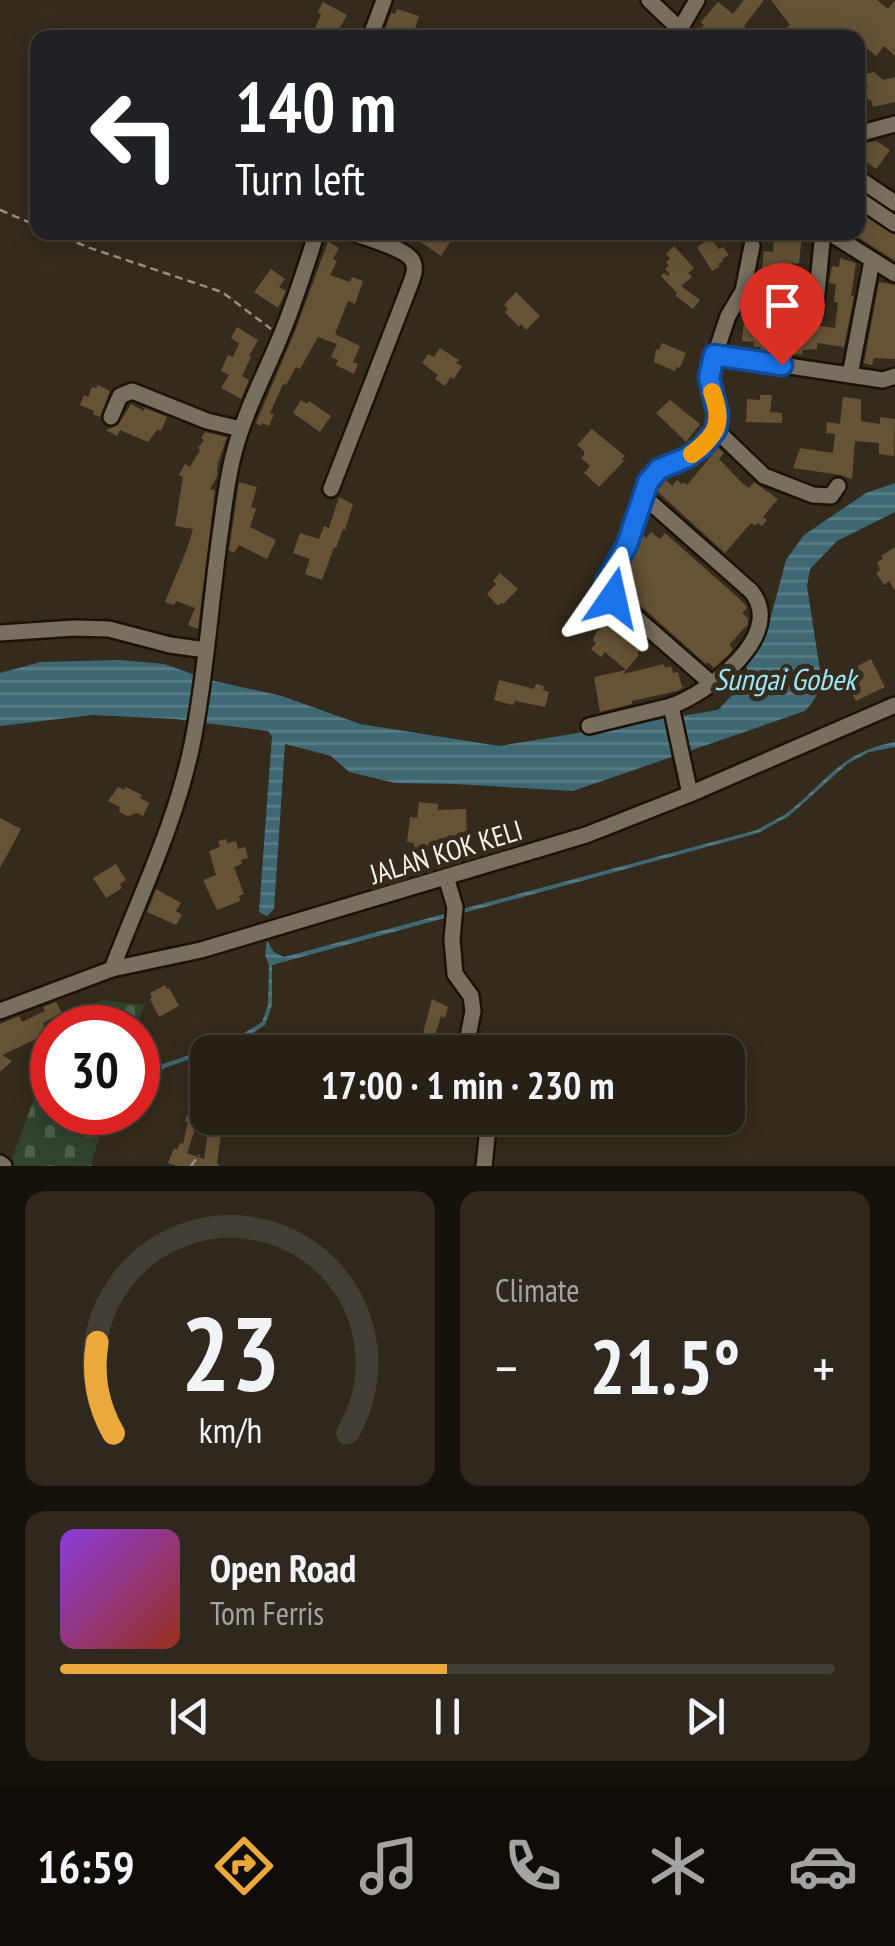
<!DOCTYPE html>
<meta charset="utf-8">
<style>
body{margin:0;font-family:"PT Sans Narrow",sans-serif;background:#2f281f;color:#f1f3f6;height:100vh;display:flex;flex-direction:column;font-size:38px;white-space:nowrap}
*{box-sizing:border-box;margin:0}
p{font-size:32px;color:#a4a3a1}
.icon{flex:none;width:55px;height:55px;fill:none;stroke:currentColor;stroke-width:2;stroke-linecap:round;stroke-linejoin:round}
.map{position:relative;height:1166px;overflow:hidden}
.panel{display:flex;flex-direction:column;gap:25px;padding:25px;background:#15120c;flex:1}
.panel>*{flex:none}
.banner{position:absolute;left:30px;top:30px;width:835px;height:210px;border-radius:20px;box-shadow:0 5px 25px #0003,0 0 0 2px #433e35;background:#202124;color:#fff;overflow:hidden}
.speed{position:absolute;left:30px;top:1005px;display:flex;gap:20px;font-size:50px;font-weight:700;text-align:center}
.speed>*{display:grid;place-content:center;width:130px;height:130px;border-radius:50%;background:#272016;box-shadow:0 5px 25px #0003,0 0 0 2px #433e35;line-height:1}
.speed .limit{border:15px solid #d22;background:#fff;color:#111}
.pin{position:absolute;display:grid;place-items:center;width:85px;height:85px;color:#fff;margin:-102px -42px;border-radius:50% 50% 50% 0;rotate:-45deg;box-shadow:0 0 10px #0007}
.pin .icon{rotate:45deg}
.me{position:absolute;width:110px;margin:-55px;rotate:11deg;stroke-linejoin:round;filter:drop-shadow(0 0 8px #0008)}
.turn{display:flex;align-items:center;gap:35px;height:210px;padding:0 40px;font-size:45px}
.turn .icon{width:130px;height:130px;stroke-width:2.5}
.turn b{display:block;font-size:70px;line-height:85px}
.big{font-size:75px;font-weight:700;line-height:1.1}
.panel .tile{flex:1;display:flex;flex-direction:column;justify-content:center;gap:15px;min-width:0;padding:0 35px;border-radius:20px;background:#2f281f}
.panel .dial{align-items:center;gap:0}
.dial svg{height:260px;overflow:visible;fill:none;stroke:#433e35;stroke-width:7;stroke-linecap:round;text-anchor:middle}
.dial text{fill:#f1f3f6;stroke:none}
.song{display:flex;align-items:center;gap:30px}
.cover{width:120px;height:120px;border-radius:15px;background:linear-gradient(135deg,hsl(270 70% 55%),hsl(10 70% 35%))}
.played{height:10px;border-radius:5px;background:linear-gradient(90deg,#eca93b 50%,#433e35 50%)}
.keys{display:flex;justify-content:space-around;direction:ltr}
.heat{display:flex;justify-content:space-between;align-items:center;font-size:55px;direction:ltr}
.panel .tiles{flex:1;display:grid;gap:25px;grid-template-columns:1fr 1fr}
.tile:last-child{grid-column:span 2}
.trip{position:absolute;left:190px;top:1035px;width:555px;height:100px;border-radius:20px;background:#272016;box-shadow:0 5px 25px #0003,0 0 0 2px #433e35;font-weight:700;line-height:100px;text-align:center}
.tabs{display:flex;height:160px;justify-content:space-around;align-items:center;background:#100d09;color:#a4a3a1}
.tabs .icon{width:70px;height:70px}
.tabs .on{color:#eca93b}
.tabs b{font-size:45px;color:#f1f3f6}
.map>svg:first-child{display:block}
.cemetery{fill:url(#cemetery-stones)}
.water{fill:url(#water-rules)}
.building{fill:#665336}
.lines{fill:none;stroke-linecap:round;stroke-linejoin:round}
.minor-casing{stroke:#1b1306;stroke-width:20}
.path{stroke:#978f84;stroke-width:2.5;stroke-dasharray:8 5;stroke-linecap:butt}
.minor{stroke:#796f5f;stroke-width:15}
.route-casing{stroke:#114b97;stroke-width:25}
.route{stroke:#1a73e8;stroke-width:18}
.slow{stroke:#f59e0b;stroke-width:18}
.labels{text-anchor:middle;stroke-width:10;stroke-linejoin:round;paint-order:stroke}
.street-label{font-size:28px;fill:#f9f3ea;stroke:#342b1d}
.water-label{font-size:30px;font-style:italic;fill:#9be7fc;stroke:#342b1d}
</style>
<div class="map">
<svg width="895" height="1166" viewBox="0 0 895 1166">
<defs>
<pattern id="cemetery-stones" width="16" height="16" patternUnits="userSpaceOnUse" patternTransform="scale(2.5)"><rect width="16" height="16" fill="#31432e"/><path d="M2 7V4a2 2 0 0 1 4 0v3zM10 15v-3a2 2 0 0 1 4 0v3z" fill="#505f4c"/></pattern>
<pattern id="water-rules" width="6" height="5" patternUnits="userSpaceOnUse" patternTransform="scale(2.5)"><rect width="6" height="5" fill="#3e6873"/><path d="M0 2.5h6" fill="none" stroke="#5b7e87"/></pattern>
</defs>
<rect width="100%" height="100%" fill="#342b1d"/>
<g class="cemetery">
<polygon points="103,1000 144,1005 136,1027 61,1027 67,1012"/>
<polygon points="52,1050 52,1112 106,1113 91,1166 12,1166 10,1164"/>
</g>
<g class="water">
<path d="M895,483V512L837,541L810,569L807,586L821,677C820,692 815,700 805,711L573,791L455,784L395,783L349,772L331,756L285,744L274,909L267,916L259,912L272,736L268,731L175,719L92,715L0,726V673L41,662L121,660L164,664L210,680L282,696L360,724L499,746L718,710L750,676L746,666L766,635L786,560L804,535L866,493Z"/>
<path d="M895,742V747L869,752L847,764L789,816L758,833L272,965V1005L265,1025L235,1044L164,1068L138,1096V1089L160,1065L231,1041L262,1022L268,1005L269,965L265,955L267,941L274,952L284,957L757,830C768,823 781,818 791,810C828,779 844,751 895,742Z"/>
</g>
<g class="building">
<polygon points="744,0 764,0 744,26 756,38 731,38 722,29 714,38 702,28 704,25 701,22 718,2 733,14"/>
<polygon points="771,0 877,0 888,9 895,0 895,56 884,46 876,56 858,41 858,38 850,35 848,38 803,38 799,33 792,38 785,29 790,25"/>
<polygon points="323,2 347,15 338,31 353,38 318,38 318,36 313,34 321,14 318,12"/>
<polygon points="397,9 419,16 412,38 405,38 385,29 391,13 395,14"/>
<polygon points="874,72 883,80 895,77 895,102 873,107 871,100 868,100 865,88 868,88 865,74"/>
<polygon points="876,141 890,150 876,169 858,156 858,145"/>
<polygon points="858,212 895,235 895,261 850,232 858,232"/>
<polygon points="421,232 449,232 454,236 441,256 416,239"/>
<polygon points="774,232 802,233 799,264 792,263 789,285 795,286 793,301 805,303 804,315 813,325 835,328 838,302 834,302 836,284 829,283 832,266 839,267 840,258 856,263 851,296 854,296 844,347 817,343 817,349 803,350 802,355 760,350 761,347 754,347 754,342 742,341 745,310 757,310 764,251 773,252"/>
<polygon points="709,239 711,242 713,241 719,249 723,247 729,255 722,259 723,261 718,264 720,266 712,271 697,247"/>
<polygon points="328,242 339,248 333,259 337,261 330,275 350,282 352,277 363,281 355,304 348,301 335,334 360,346 353,362 358,364 354,374 336,365 338,360 331,357 337,344 318,337 300,369 296,367 286,385 283,384 270,413 274,414 269,426 262,423 261,426 256,423 295,331"/>
<polygon points="674,246 694,268 688,273 692,277 681,286 700,300 693,309 675,295 677,293 661,276 664,273 668,276 670,274 665,269 669,266 666,262 670,259 666,254"/>
<polygon points="271,269 285,279 279,287 286,291 278,308 254,292"/>
<polygon points="879,282 895,285 895,359 874,358 872,365 864,363"/>
<polygon points="516,292 540,316 526,330 521,324 519,327 505,312 508,309 504,305"/>
<polygon points="237,327 258,340 249,356 251,357 242,376 249,380 241,399 221,388 229,375 221,371 228,355 233,357 239,343 231,338"/>
<polygon points="662,343 686,353 680,368 676,367 675,371 654,362 656,349 659,350"/>
<polygon points="440,348 459,360 456,363 462,366 454,379 451,377 445,386 435,379 438,375 422,363 428,354 434,357"/>
<polygon points="98,385 110,391 100,417 93,414 94,411 80,405 84,395 88,397 92,387 96,388"/>
<polygon points="760,395 772,395 770,412 782,413 782,423 746,422 747,399 760,400"/>
<polygon points="843,397 861,399 861,421 880,424 880,417 895,419 894,456 879,454 879,443 855,441 852,479 840,475 793,468 800,448 833,453 835,434 826,433 827,422 840,424"/>
<polygon points="301,400 307,404 309,401 331,416 320,432 293,413"/>
<polygon points="670,400 700,424 686,442 656,413"/>
<polygon points="131,404 144,411 145,408 167,417 161,431 157,430 148,442 120,430 117,436 106,430 118,425"/>
<polygon points="592,429 625,456 622,459 624,461 599,487 584,473 590,466 581,458 584,455 584,451 577,445"/>
<polygon points="205,432 227,437 218,463 217,477 210,489 215,490 198,629 188,625 195,608 176,601 174,605 165,602 187,549 193,529 175,526 183,477 179,475 185,464 190,467 200,450 198,448 204,440 201,438"/>
<polygon points="718,448 724,453 719,459 742,483 749,488 754,482 778,499 763,517 767,520 762,526 758,523 755,526 751,523 725,553 657,491 666,480 672,486 677,480 682,484 684,482 687,485"/>
<polygon points="239,482 257,487 251,507 256,509 250,527 276,540 267,559 239,545 234,553 229,550"/>
<polygon points="339,497 353,504 345,530 343,529 336,548 334,547 322,580 305,574 310,559 293,553 300,533 319,539 324,526 329,528"/>
<polygon points="651,532 660,539 665,533 744,603 747,608 742,613 748,618 748,624 729,645 733,649 730,653 714,668 708,662 706,664 617,585 629,566 642,535 646,538"/>
<polygon points="895,547 895,591 889,581 884,585 876,573 880,570 877,562 883,559 881,556"/>
<polygon points="500,573 518,589 503,604 501,603 498,606 487,594 496,584 493,581"/>
<polygon points="608,619 633,644 636,641 642,647 637,653 639,655 623,674 664,664 665,668 671,666 673,673 678,672 682,687 686,686 677,691 632,701 632,704 600,712 594,677 626,670 605,652 601,657 591,649 596,643 593,640 596,633"/>
<polygon points="871,659 885,687 856,701 842,674"/>
<polygon points="499,680 534,689 536,684 544,686 543,690 549,692 545,707 515,701 513,705 494,700"/>
<polygon points="118,787 124,790 126,787 142,795 140,798 149,803 143,816 137,813 128,816 119,812 120,807 108,801"/>
<polygon points="419,802 438,804 438,810 466,809 467,844 434,845 433,852 414,850 414,843 407,842 410,817 417,818"/>
<polygon points="0,818 21,829 0,868"/>
<polygon points="226,839 227,843 236,841 238,849 245,847 248,858 241,860 242,864 234,867 244,894 239,896 240,901 217,910 203,880 216,875 209,851 220,847 218,841"/>
<polygon points="116,864 126,880 120,884 122,888 106,898 93,878"/>
<polygon points="156,889 181,903 176,911 182,915 176,925 147,912"/>
<polygon points="165,985 167,989 169,988 179,1006 159,1017 150,999 152,997 150,993"/>
<polygon points="432,999 448,1007 445,1018 441,1016 435,1035 443,1036 440,1052 419,1049"/>
<polygon points="56,1002 62,1013 43,1023 48,1043 41,1047 38,1040 41,1033 34,1040 2,1055 12,1061 0,1072 0,1024 19,1016 22,1022 45,1011 43,1007"/>
<polygon points="192,1104 203,1106 187,1153 204,1159 210,1118 220,1118 216,1134 221,1135 217,1163 220,1166 177,1166 168,1163 174,1148 177,1150 180,1143 183,1144 188,1122 185,1121"/>
</g>
<g class="lines">
<g class="minor-casing">
<g id="minor">
<polyline points="649,0 689,38"/>
<polyline points="680,29 697,0"/>
<polyline points="370,38 384,0"/>
<polyline points="858,134 895,124"/>
<polyline points="858,178 895,203"/>
<polyline points="858,199 895,224"/>
<polyline points="828,232 895,274"/>
<polyline points="815,313 823,232"/>
<polyline points="715,355 728,316 743,291 752,246"/>
<polyline points="850,375 872,261"/>
<polyline points="111,417 120,396 132,391 207,421 241,429"/>
<polyline points="716,430 764,476 813,495 831,496 838,486"/>
<path d="M331,489L410,285C413,277 417,268 412,260C405,248 365,238 351,232"/>
<path d="M642,495L751,591C787,635 708,693 671,706L690,794"/>
<polyline points="0,633 74,628 109,629 170,645 206,650"/>
<path d="M711,683L609,594L605,587C608,571 620,561 626,546C636,524 636,492 653,474C671,456 704,458 716,430C724,411 709,396 709,378C709,370 713,362 715,355L883,380L895,376"/>
<polyline points="589,726 671,706"/>
<polyline points="446,877 455,907 452,939 455,974 471,996 473,1011 465,1052"/>
<path d="M112,969C141,893 177,821 193,740C207,668 211,594 222,521C225,498 228,475 234,453C244,414 263,378 279,340C294,305 305,269 317,232"/>
<polyline points="0,1011 112,969 201,950 586,835 690,794 895,705"/>
<polyline points="0,1163 4,1166"/>
<polyline points="484,1166 489,1118"/>
</g>
</g>
<g class="path">
<polyline points="0,210 38,226"/>
<polyline points="53,232 87,247 222,292 271,329"/>
<polyline points="191,1166 199,1155"/>
</g>
<use href="#minor" class="minor"/>
</g>
<g class="lines">
<g class="route-casing">
<polyline id="route" points="613,598 606,591 606,582 627,545 648,482 659,469 686,458 702,447 716,430 718,414 709,378 714,355 782,365"/>
</g>
<use href="#route" class="route"/>
<path class="slow" d="M692,454C717,435 724,422 712,392"/>
</g>
<g class="labels">
<g class="street-label">
<text transform="translate(446 852) rotate(-17)" y="10">JALAN KOK KELI</text>
</g>
<g class="water-label">
<text x="785" y="690">Sungai Gobek</text>
</g>
</g>
</svg>
<div class="speed"><div class="limit">30</div></div>
<div class="pin" style="left:782px;top:365px;background:#d93025"><svg class="icon" aria-label="arrive" viewBox="0 0 24 24"><path d="M6 21V4h12l-3 4 3 4H6"/></svg></div>
<svg class="me" style="left:613px;top:598px" viewBox="-20 -20 40 40"><path d="M0-17L14 15 0 8-14 15z" fill="#1a73e8" stroke="#fff" stroke-width="4"/></svg>
<div class="trip">17:00 · 1 min · 230 m</div>
<div class="banner">
<div class="turn"><svg class="icon" aria-label="left" viewBox="0 0 24 24"><path d="M17 20v-9H6M10 6l-5 5 5 5"/></svg><div><b>140 m</b>Turn left</div></div>
</div>
</div>
<section class="panel">
<div class="tiles">
<div class="tile dial"><svg viewBox="0 0 100 80">
<path d="M14 69A42 42 0 1 1 86 69"/>
<path d="M14 69A42 42 0 0 1 9 41" stroke="#eca93b"/>
<text x="50" y="56" font-size="32" font-weight="700">23</text>
<text x="50" y="72" font-size="11">km/h</text>
</svg></div>
<div class="tile"><p>Climate</p>
<div class="heat"><a>−</a><b class="big">21.5°</b><a>+</a></div>
</div>
<div class="tile">
<div class="song"><i class="cover"></i><div><b>Open Road</b><p>Tom Ferris</p></div></div>
<div class="played"></div>
<div class="keys"><svg class="icon" aria-label="previous" viewBox="0 0 24 24"><path d="M18 5L8 12l10 7zM5 5v14"/></svg><svg class="icon" aria-label="pause" viewBox="0 0 24 24"><path d="M8 5v14M16 5v14"/></svg><svg class="icon" aria-label="next" viewBox="0 0 24 24"><path d="M6 5l10 7-10 7zM19 5v14"/></svg></div>
</div>
</div>
</section>
<nav class="tabs">
<b>16:59</b>
<svg class="icon on" aria-label="directions" viewBox="0 0 24 24"><path d="M12 3l9 9-9 9-9-9zM9 14v-3h6M13 9l2 2-2 2"/></svg>
<svg class="icon" aria-label="music" viewBox="0 0 24 24"><path d="M9 18V5l10-2v13"/><circle cx="6" cy="18" r="3"/><circle cx="16" cy="16" r="3"/></svg>
<svg class="icon" aria-label="phone" viewBox="0 0 24 24"><path d="M5 4h4l2 5-3 2q2 4 5 5l2-3 5 2v4C11 20 4 13 5 4z"/></svg>
<svg class="icon" aria-label="climate" viewBox="0 0 24 24"><path d="M12 3v18M4 7l16 10M4 17L20 7"/></svg>
<svg class="icon" aria-label="car" viewBox="0 0 24 24"><path d="M5 17H2v-5l4-1 3-4h7l3 4 3 1v5h-3M9 17h6M6 11h13"/><circle cx="7" cy="17" r="2"/><circle cx="17" cy="17" r="2"/></svg>
</nav>
